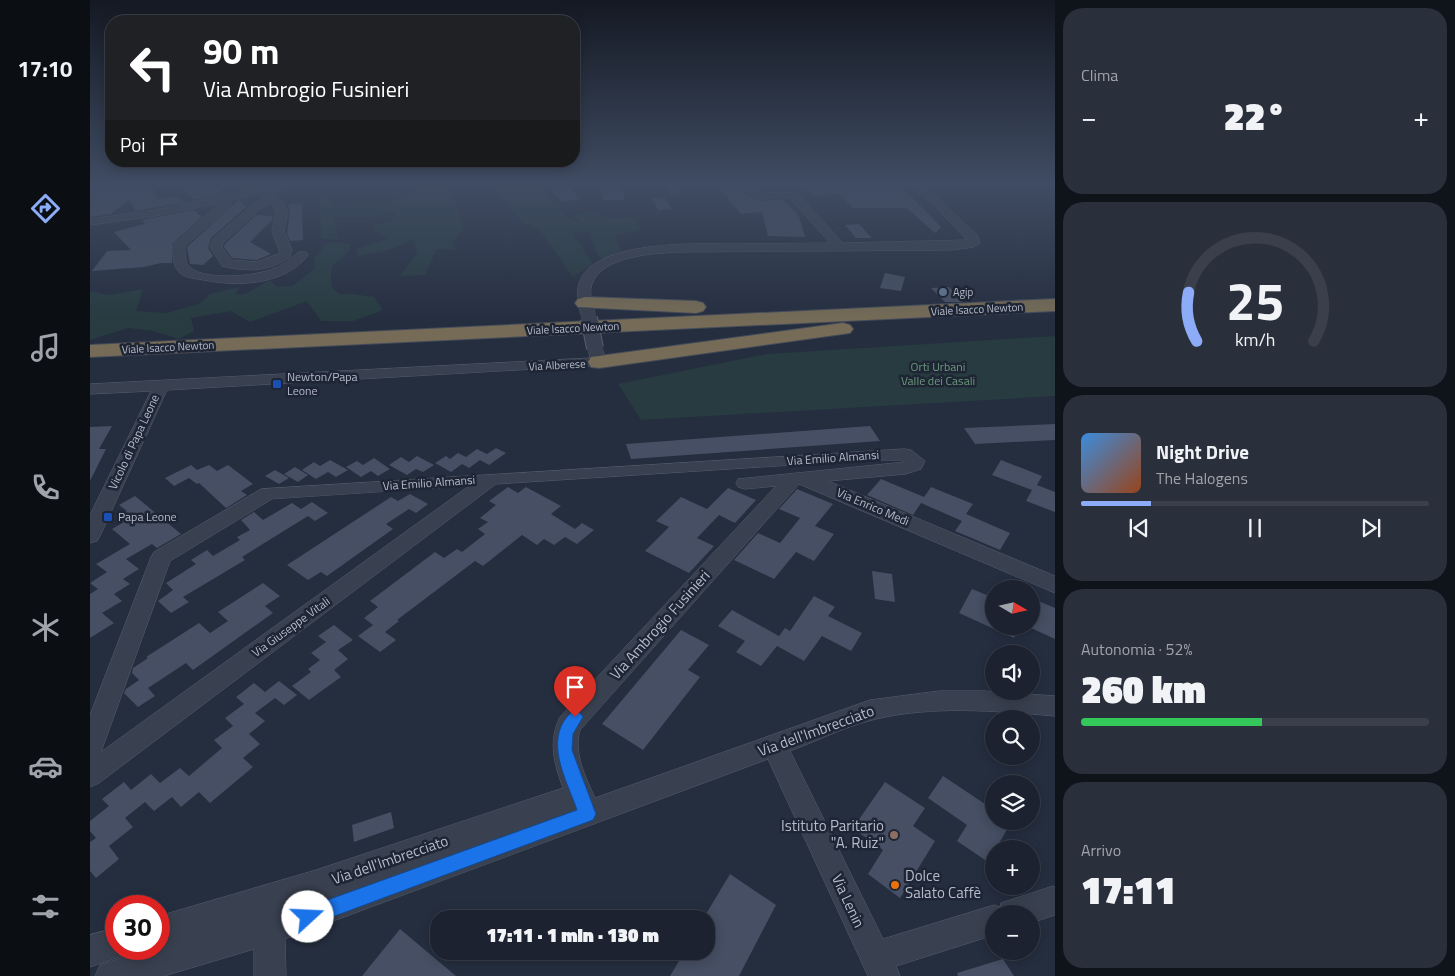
<!DOCTYPE html>
<html lang="it">
<meta charset="utf-8">
<style>
body{margin:0;font-family:"Titillium Web",sans-serif;background:#292f3b;color:#f1f3f6;height:100vh;display:flex;flex-direction:column;font-size:19px;white-space:nowrap}
*{box-sizing:border-box;margin:0}
p{font-size:16px;color:#a0a4aa}
.icon{flex:none;width:28px;height:28px;fill:none;stroke:currentColor;stroke-width:2;stroke-linecap:round;stroke-linejoin:round}
.map{position:relative;flex:1;overflow:hidden}
.panel{display:flex;flex-direction:column;gap:8px;padding:8px;background:#0f131a;width:400px}
.panel>*{flex:none}
.guide{position:absolute;left:15px;top:15px;width:475px;height:152px;border-radius:20px;box-shadow:0 2px 12px #0003,0 0 0 1px #3a3f4b;background:#202124;color:#fff;overflow:hidden}
.needle{width:32px;rotate:99deg}
.fabs{position:absolute;left:895px;top:580px;display:grid;gap:10px}
.fabs a{display:grid;place-items:center;width:55px;height:55px;border-radius:50%;background:#1c222f;box-shadow:0 2px 12px #0003,0 0 0 1px #3a3f4b;font-size:25px}
.speed{position:absolute;left:15px;top:895px;display:flex;gap:10px;font-size:25px;font-weight:700;text-align:center}
.speed>*{display:grid;place-content:center;width:65px;height:65px;border-radius:50%;background:#1c222f;box-shadow:0 2px 12px #0003,0 0 0 1px #3a3f4b;line-height:1}
.speed .limit{border:8px solid #d22;background:#fff;color:#111}
.pin{position:absolute;display:grid;place-items:center;width:42px;height:42px;color:#fff;margin:-51px -21px;border-radius:50% 50% 50% 0;rotate:-45deg;box-shadow:0 0 5px #0007}
.pin .icon{rotate:45deg}
.me{position:absolute;width:55px;margin:-28px;rotate:70deg;stroke-linejoin:round;filter:drop-shadow(0 0 4px #0008)}
.turn{display:flex;align-items:center;gap:18px;height:105px;padding:0 15px;font-size:22px}
.turn .icon{width:65px;height:65px;stroke-width:2.5}
.turn b{display:block;font-size:35px;line-height:42px}
.then{display:flex;align-items:center;height:48px;padding:0 15px;background:#0003;gap:10px;font-size:19px}
.big{font-size:38px;font-weight:800;line-height:1.1}
.panel .card{flex:1;display:flex;flex-direction:column;justify-content:center;gap:8px;min-width:0;padding:0 18px;border-radius:20px;background:#292f3b}
.panel .dial{align-items:center;gap:0}
.dial svg{height:130px;overflow:visible;fill:none;stroke:#3a3f4b;stroke-width:7;stroke-linecap:round;text-anchor:middle}
.dial text{fill:#f1f3f6;stroke:none}
.song{display:flex;align-items:center;gap:15px}
.cover{width:60px;height:60px;border-radius:8px;background:linear-gradient(135deg,hsl(210 70% 55%),hsl(20 70% 35%))}
.played{height:5px;border-radius:2px;background:linear-gradient(90deg,#8cacf8 20%,#3a3f4b 20%)}
.keys{display:flex;justify-content:space-around;direction:ltr}
.heat{display:flex;justify-content:space-between;align-items:center;font-size:28px;direction:ltr}
.charge{height:8px;border-radius:4px;background:linear-gradient(90deg,#34c759 52%,#3a3f4b 0)}
.trip{position:absolute;left:340px;top:910px;width:285px;height:50px;border-radius:20px;background:#1c222f;box-shadow:0 2px 12px #0003,0 0 0 1px #3a3f4b;font-weight:800;line-height:50px;text-align:center}
main{display:flex;flex:1;min-height:0}
.dock{display:flex;flex-direction:column;width:90px;justify-content:space-around;align-items:center;background:#0b0e13;color:#a0a4aa}
.dock .icon{width:35px;height:35px}
.dock .on{color:#8cacf8}
.dock b{font-size:22px;color:#f1f3f6}
.map>svg:first-child{display:block}
.green{fill:#273b40}
.building{fill:#464f63}
.lines{fill:none;stroke-linecap:round;stroke-linejoin:round}
.minor-casing{stroke:#575e6d;stroke-width:1}
.highway-casing{stroke:#444b5a;stroke-width:2}
.minor{fill:#39404f;fill-rule:evenodd}
.highway{fill:#756b56;fill-rule:evenodd}
.minor-bridge-casing{stroke:#575e6d;stroke-width:18;stroke-linecap:butt}
.minor-bridge{stroke:#39404f;stroke-width:16}
.route{fill:#1a73e8;stroke:#114b97}
.service-dot{fill:#5c6f8a;stroke:#1e2534;stroke-width:2}
.transit-dot{fill:#1a4fb4;stroke:#1e2534;stroke-width:2}
.education-dot{fill:#8d6e63;stroke:#1e2534;stroke-width:2}
.food-dot{fill:#e8710a;stroke:#1e2534;stroke-width:2}
.labels{text-anchor:middle;stroke-width:5;stroke-linejoin:round;paint-order:stroke}
.far-poi-label{font-size:11px;fill:#b5bbca;stroke:#1e2534;text-anchor:start}
.far-street-label{font-size:11px;fill:#b5bbca;stroke:#1e2534}
.park-label{font-size:12px;fill:#6c9a7b;stroke:#1e2534}
.poi-label{font-size:12px;fill:#b5bbca;stroke:#1e2534;text-anchor:start}
.street-label{font-size:12px;fill:#b5bbca;stroke:#1e2534}
.near-street-label{font-size:15px;fill:#b5bbca;stroke:#1e2534}
.near-poi-label{font-size:15px;fill:#b5bbca;stroke:#1e2534;text-anchor:end}
</style>
<main>
<nav class="dock">
<b>17:10</b>
<svg class="icon on" aria-label="directions" viewBox="0 0 24 24"><path d="M12 3l9 9-9 9-9-9zM9 14v-3h6M13 9l2 2-2 2"/></svg>
<svg class="icon" aria-label="music" viewBox="0 0 24 24"><path d="M9 18V5l10-2v13"/><circle cx="6" cy="18" r="3"/><circle cx="16" cy="16" r="3"/></svg>
<svg class="icon" aria-label="phone" viewBox="0 0 24 24"><path d="M5 4h4l2 5-3 2q2 4 5 5l2-3 5 2v4C11 20 4 13 5 4z"/></svg>
<svg class="icon" aria-label="climate" viewBox="0 0 24 24"><path d="M12 3v18M4 7l16 10M4 17L20 7"/></svg>
<svg class="icon" aria-label="car" viewBox="0 0 24 24"><path d="M5 17H2v-5l4-1 3-4h7l3 4 3 1v5h-3M9 17h6M6 11h13"/><circle cx="7" cy="17" r="2"/><circle cx="17" cy="17" r="2"/></svg>
<svg class="icon" aria-label="filters" viewBox="0 0 24 24"><path d="M4 7h16M4 17h16"/><circle cx="9" cy="7" r="2"/><circle cx="15" cy="17" r="2"/></svg>
</nav>
<div class="map">
<svg width="965" height="976" viewBox="0 0 965 976">
<rect width="100%" height="100%" fill="#252e3f"/>
<g class="green">
<path d="M339,185H358L373,229L362,243L367,250L347,249L335,275L309,276L327,254L324,239L299,250L267,256L266,249L299,238L290,235L283,225L301,222L309,211L280,217H244L249,240L231,238L230,188L246,208L270,201L280,206C301,202 319,195 339,185Z"/>
<path d="M407,185H449C460,203 471,215 490,223L484,214L509,212L513,218L544,217L551,230L524,236L531,250L515,261L507,254L500,232L483,233L503,264L483,277L449,229L432,222L406,191Z"/>
<path d="M249,242L261,245C254,267 237,252 242,288L250,294H262L284,297L293,310L263,321H231L217,301L160,322L141,311L101,318L104,331L89,339L63,331L38,328L0,340V291L19,295L53,289L46,311L76,313L109,304L120,294L149,287L145,295L155,294L180,280L187,287L203,286L225,268L224,258L237,243Z"/>
<polygon points="965,336 965,396 551,420 528,384 677,354"/>
</g>
<g class="building">
<polygon points="91,185 123,185 132,194 104,200"/>
<polygon points="462,185 476,185 490,199 472,202 460,190 465,189"/>
<polygon points="510,185 530,185 535,200 513,200"/>
<polygon points="711,185 811,186 851,227 845,233 817,208 763,208 749,194 725,196"/>
<polygon points="11,186 21,189 32,187 32,189 53,187 54,189 63,188 68,199 87,196 94,202 46,211 39,200 21,214 0,217 0,188"/>
<polygon points="644,189 670,201 693,199 709,216 715,237 678,236 672,212 651,214 631,190"/>
<polygon points="562,198 575,198 582,209 568,210"/>
<polygon points="149,200 156,207 121,238 118,248 123,256 113,265 100,264 97,247"/>
<polygon points="212,203 213,240 200,241 197,234 200,211 198,204"/>
<polygon points="104,210 112,217 82,244 82,263 71,263 54,267 2,271 17,251 41,250 24,232 55,224 52,220"/>
<polygon points="166,215 183,216 182,220 160,242 181,254 167,260 142,258 134,247 135,244"/>
<polygon points="769,224 782,238 766,238 755,225"/>
<polygon points="795,273 815,277 811,291 790,288"/>
<polygon points="859,287 873,302 855,302 841,288"/>
<polygon points="965,424 965,440 885,444 874,428"/>
<polygon points="22,426 9,449 16,449 0,481 0,427"/>
<polygon points="780,426 790,441 541,459 536,444"/>
<polygon points="406,448 416,453 399,465 390,460 379,468 372,464 361,472 345,463 356,456 360,459 368,453 376,457 387,449 397,454"/>
<polygon points="327,456 344,465 333,472 326,469 317,475 299,465 311,457 319,462"/>
<polygon points="284,458 300,469 288,476 281,471 271,477 256,467 267,461 273,465"/>
<polygon points="240,460 258,470 246,477 238,472 226,479 212,470 224,462 230,466"/>
<polygon points="911,460 952,476 947,485 965,492 965,512 936,501 942,490 902,475"/>
<polygon points="101,465 107,470 119,465 127,471 138,465 163,484 151,491 157,495 136,508 109,483 107,484 99,478 84,486 75,478"/>
<polygon points="205,467 218,475 208,482 194,474"/>
<polygon points="185,470 199,478 189,484 175,476"/>
<polygon points="791,479 834,497 841,487 883,504 876,514 920,533 910,550 865,531 872,521 831,503 823,515 777,495"/>
<polygon points="418,487 428,493 436,487 471,506 461,514 485,529 492,523 504,530 487,544 475,537 464,545 454,539 447,545 432,535 393,566 385,561 307,620 309,621 295,632 306,640 290,652 268,636 283,625 274,618 288,607 280,601 345,552 354,558 367,549 372,552 395,534 388,529 398,522 390,518 406,505 399,501"/>
<polygon points="638,488 666,500 645,523 629,515 607,538 624,546 599,573 555,551 579,527 566,521 591,497 617,509"/>
<polygon points="707,489 743,504 725,526 744,534 724,561 706,552 684,579 644,560 668,533 690,543 710,518 689,509"/>
<polygon points="320,494 338,504 326,513 319,509 296,524 303,529 237,576 231,572 218,580 197,565 301,497 308,501"/>
<polygon points="45,496 91,534 67,548 62,544 36,559 49,569 33,579 40,584 24,594 32,601 12,613 24,623 0,638 0,594 8,589 0,583 17,572 6,564 40,544 22,529 34,522 27,516 37,511 29,505"/>
<polygon points="222,502 238,513 225,521 218,516 176,542 152,557 155,560 93,597 99,602 81,613 68,601 83,590 76,583 106,564 101,560 117,550 123,556 150,540 147,537 160,530 151,520 164,512 173,520 202,503 211,509"/>
<polygon points="782,571 802,574 805,602 785,599"/>
<polygon points="173,583 190,596 175,606 183,613 103,670 96,663 58,688 65,696 48,707 34,693 36,689 49,680 42,673 43,668 58,658 56,657 109,623 120,633 138,621 128,612"/>
<polygon points="882,589 904,598 904,626 930,626 924,638 869,613"/>
<polygon points="724,596 745,607 738,616 772,633 761,651 732,636 714,661 687,646 671,666 646,652 655,641 628,626 642,610 689,636 695,628 700,631"/>
<polygon points="941,598 965,608 965,639 941,628"/>
<polygon points="244,625 263,640 248,650 258,659 244,670 251,677 219,700 202,686 221,672 218,669 230,660 221,653 236,642 228,636"/>
<polygon points="591,630 619,645 598,670 610,677 553,750 512,724"/>
<polygon points="189,681 207,695 194,705 185,698 165,713 175,721 159,734 170,744 153,758 163,767 120,803 109,792 91,807 82,797 64,811 55,802 35,818 43,827 19,846 29,859 6,878 0,871 0,842 6,838 0,831 0,821 19,806 12,799 34,782 41,790 61,774 70,783 90,768 99,776 132,748 124,740 143,726 135,718 154,704 146,697 164,683 175,692"/>
<polygon points="853,776 904,810 904,821 922,821 898,862 867,841 877,825 838,798"/>
<polygon points="795,782 835,808 823,826 845,841 810,898 778,874 793,850 763,828"/>
<polygon points="301,812 304,828 264,842 262,825"/>
<polygon points="640,874 686,905 649,976 580,976 595,951 616,951 616,914"/>
<polygon points="310,929 366,976 272,976"/>
<polygon points="913,959 924,976 868,976 867,973"/>
</g>
<g class="lines">
<g class="minor-casing">
<g id="minor">
<path d="M159,185H204L181,192L191,200L198,211L194,231L202,250L200,257C180,272 155,272 132,266L120,247L123,239L161,206L174,198L170,194L141,200L140,207L95,246C95,253 94,263 101,268C116,281 168,276 185,268C194,265 201,259 208,252H216L218,255C196,285 147,287 114,280C107,279 97,278 91,274C82,267 83,255 83,245L130,203L65,216L0,225V219L65,210L163,189ZM181,203L186,211L182,231L190,253L167,262L141,260L132,247L133,243L169,210Z"/>
<polygon points="577,185 588,185 590,192 589,194 581,194"/>
<path d="M640,185H655L672,193L706,192L753,243L877,240L843,204L821,185H833L887,235L890,243L884,247L862,250L592,252C567,253 512,255 502,284C498,294 504,308 506,318L504,321H494C490,315 489,306 488,299C479,237 611,244 648,244C679,244 709,243 740,243L699,197L671,199Z"/>
<polygon points="505,344 512,348 517,362 514,365 77,390 10,536 7,541 0,543 0,515 61,391 0,394 0,384 500,358 498,348"/>
<path d="M815,449L821,450L835,461L831,469L816,474L738,481L965,576V593L709,484L490,730C483,753 496,778 505,798L780,700L849,691H895L965,696V716C905,711 841,705 782,720C754,727 727,741 700,751L793,939L904,905L910,907L911,903L963,886L965,887V915L941,923V914H904V935L806,966L810,976H778L678,759L195,939L196,976H164V949L74,976H5L10,965L59,949H69V916L226,870L473,788C464,763 458,742 470,717L686,486L655,489L648,487L646,483L648,479L815,462L811,460H779L406,484L9,783L0,787V715L61,557L64,552L171,489ZM379,486L11,752L80,561L182,499Z"/>
<polygon points="26,928 26,949 39,949 37,954 0,967 0,935"/>
</g>
</g>
<g class="highway-casing">
<g id="highway">
<polygon points="495,297 606,301 613,303 616,307 613,311 606,313 488,307 485,303 488,299"/>
<polygon points="965,299 965,311 0,357 0,345"/>
<polygon points="753,323 760,325 763,329 760,333 509,368 501,367 498,362 501,357 509,356"/>
</g>
</g>
<use href="#minor" class="minor"/>
<use href="#highway" class="highway"/>
<g class="minor-bridge-casing">
<polyline id="minor-bridge" points="499,318 505,348"/>
</g>
<use href="#minor-bridge" class="minor-bridge"/>
</g>
<linearGradient id="sky" x2="0" y2="1"><stop stop-color="#141923"/><stop offset="0.57" stop-color="#404c63"/><stop offset="1" stop-color="#404c63" stop-opacity="0"/></linearGradient>
<rect width="965" height="322" fill="url(#sky)"/>
<path class="route" d="M485,711L490,713L493,717L483,734L482,750L506,814L503,820L218,926L212,923L209,917L212,910L218,907L487,810C478,783 457,748 474,721C478,716 479,713 485,711Z"/>
<circle class="service-dot" cx="853" cy="292" r="5"/>
<g class="transit-dot">
<rect x="182" y="379" width="10" height="10" rx="2.5"/>
<rect x="13" y="512" width="10" height="10" rx="2.5"/>
</g>
<circle class="education-dot" cx="804" cy="835" r="5"/>
<circle class="food-dot" cx="805" cy="885" r="5"/>
<g class="labels">
<g class="far-poi-label">
<text x="863" y="296">Agip</text>
</g>
<g class="far-street-label">
<text transform="translate(887 309) rotate(-3)" y="4">Viale Isacco Newton</text>
<text transform="translate(483 328) rotate(-3)" y="4">Viale Isacco Newton</text>
<text transform="translate(78 347) rotate(-3)" y="4">Viale Isacco Newton</text>
<text transform="translate(467 365) rotate(-3)" y="4">Via Alberese</text>
</g>
<g class="park-label">
<text x="848" y="371">Orti Urbani<tspan x="848" dy="14">Valle dei Casali</tspan></text>
</g>
<g class="poi-label">
<text x="197" y="381">Newton/Papa<tspan x="197" dy="14">Leone</tspan></text>
<text x="28" y="521">Papa Leone</text>
</g>
<g class="street-label">
<text transform="translate(44 442) rotate(-65)" y="4">Vicolo di Papa Leone</text>
<text transform="translate(743 458) rotate(-4)" y="4">Via Emilio Almansi</text>
<text transform="translate(339 483) rotate(-4)" y="4">Via Emilio Almansi</text>
<text transform="translate(783 507) rotate(23)" y="4">Via Enrico Medi</text>
<text transform="translate(201 627) rotate(-36)" y="4">Via Giuseppe Vitali</text>
</g>
<g class="near-street-label">
<text transform="translate(570 625) rotate(-48)" y="5">Via Ambrogio Fusinieri</text>
<text transform="translate(726 731) rotate(-20)" y="5">Via dell'Imbrecciato</text>
<text transform="translate(300 860) rotate(-19)" y="5">Via dell'Imbrecciato</text>
<text transform="translate(758 901) rotate(65)" y="5">Via Lenin</text>
</g>
<g class="near-poi-label">
<text x="794" y="831">Istituto Paritario<tspan x="794" dy="17">"A. Ruiz"</tspan></text>
<text x="815" y="881" text-anchor="start">Dolce<tspan x="815" dy="17">Salato Caffè</tspan></text>
</g>
</g>
</svg>
<div class="fabs">
<a><svg class="needle" viewBox="-14 -14 28 28"><path d="M0-13l5 13h-10z" fill="#e53935"/><path d="M0 13l5-13h-10z" fill="#a0a4aa"/></svg></a>
<a><svg class="icon" aria-label="sound" viewBox="0 0 24 24"><path d="M4 9h4l5-4v14l-5-4H4zM17 9q2 3 0 6"/></svg></a>
<a><svg class="icon" aria-label="search" viewBox="0 0 24 24"><circle cx="10" cy="10" r="6"/><path d="M15 15l6 6"/></svg></a>
<a><svg class="icon" aria-label="layers" viewBox="0 0 24 24"><path d="M12 4l9 5-9 5-9-5zM3 14l9 5 9-5"/></svg></a>
<a>+</a>
<a>−</a>
</div>
<div class="speed"><div class="limit">30</div></div>
<div class="pin" style="left:485px;top:717px;background:#d93025"><svg class="icon" aria-label="arrive" viewBox="0 0 24 24"><path d="M6 21V4h12l-3 4 3 4H6"/></svg></div>
<svg class="me" style="left:218px;top:917px" viewBox="-20 -20 40 40"><circle r="19" fill="#fff"/><path d="M0-13L10 11 0 6-10 11z" fill="#1a73e8"/></svg>
<div class="trip">17:11 · 1 min · 130 m</div>
<div class="guide">
<div class="turn"><svg class="icon" aria-label="left" viewBox="0 0 24 24"><path d="M17 20v-9H6M10 6l-5 5 5 5"/></svg><div><b>90 m</b>Via Ambrogio Fusinieri</div></div>
<div class="then">Poi<svg class="icon" aria-label="arrive" viewBox="0 0 24 24"><path d="M6 21V4h12l-3 4 3 4H6"/></svg></div>
</div>
</div>
<section class="panel">
<div class="card"><p>Clima</p>
<div class="heat"><a>−</a><b class="big">22°</b><a>+</a></div>
</div>
<div class="card dial"><svg viewBox="0 0 100 80">
<path d="M14 69A42 42 0 1 1 86 69"/>
<path d="M14 69A42 42 0 0 1 9 39" stroke="#8cacf8"/>
<text x="50" y="56" font-size="32" font-weight="700">25</text>
<text x="50" y="72" font-size="11">km/h</text>
</svg></div>
<div class="card">
<div class="song"><i class="cover"></i><div><b>Night Drive</b><p>The Halogens</p></div></div>
<div class="played"></div>
<div class="keys"><svg class="icon" aria-label="previous" viewBox="0 0 24 24"><path d="M18 5L8 12l10 7zM5 5v14"/></svg><svg class="icon" aria-label="pause" viewBox="0 0 24 24"><path d="M8 5v14M16 5v14"/></svg><svg class="icon" aria-label="next" viewBox="0 0 24 24"><path d="M6 5l10 7-10 7zM19 5v14"/></svg></div>
</div>
<div class="card"><p>Autonomia · 52%</p><b class="big">260 km</b><div class="charge"></div></div>
<div class="card"><p>Arrivo</p><b class="big">17:11</b></div>
</section>
</main>
